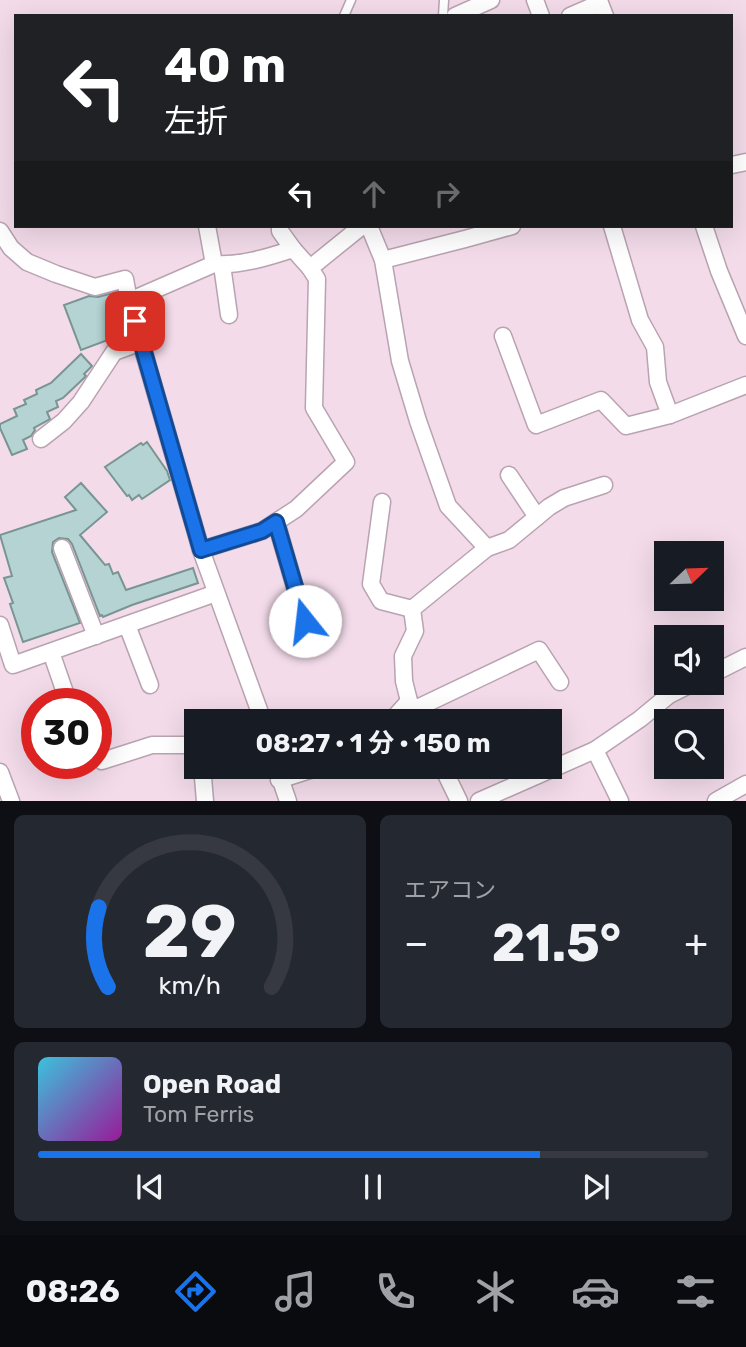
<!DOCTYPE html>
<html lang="ja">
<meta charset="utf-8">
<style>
body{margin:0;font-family:Rubik,"Noto Sans JP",sans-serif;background:#242831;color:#f1f3f6;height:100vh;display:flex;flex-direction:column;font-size:26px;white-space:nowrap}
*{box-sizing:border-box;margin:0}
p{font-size:23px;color:#9ea1a6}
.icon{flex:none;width:38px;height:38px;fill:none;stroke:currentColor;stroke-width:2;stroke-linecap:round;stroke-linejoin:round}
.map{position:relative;height:801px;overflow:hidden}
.panel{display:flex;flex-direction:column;gap:14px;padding:14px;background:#0d0f14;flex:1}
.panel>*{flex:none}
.banner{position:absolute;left:14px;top:14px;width:719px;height:214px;border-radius:0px;box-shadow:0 7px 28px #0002;background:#202124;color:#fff;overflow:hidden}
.needle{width:46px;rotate:67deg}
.fabs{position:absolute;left:654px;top:541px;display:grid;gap:14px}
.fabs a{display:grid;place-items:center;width:70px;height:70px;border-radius:0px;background:#171b24;box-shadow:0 7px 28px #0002;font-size:35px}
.speed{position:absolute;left:21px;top:688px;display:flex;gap:14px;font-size:35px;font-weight:700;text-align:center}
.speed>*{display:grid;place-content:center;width:91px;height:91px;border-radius:50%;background:#171b24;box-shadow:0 7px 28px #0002;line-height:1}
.speed .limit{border:10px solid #d22;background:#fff;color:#111}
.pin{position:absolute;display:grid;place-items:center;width:60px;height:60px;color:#fff;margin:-30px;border-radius:14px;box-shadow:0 4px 10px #0006}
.me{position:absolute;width:77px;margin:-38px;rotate:344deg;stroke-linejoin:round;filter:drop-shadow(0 0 5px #0008)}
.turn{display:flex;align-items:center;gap:24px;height:147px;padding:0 35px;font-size:32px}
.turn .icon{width:91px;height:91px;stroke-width:2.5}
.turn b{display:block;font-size:49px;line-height:60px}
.lanes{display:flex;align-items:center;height:66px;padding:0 35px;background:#0003;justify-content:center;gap:35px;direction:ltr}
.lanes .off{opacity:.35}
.big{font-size:52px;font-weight:700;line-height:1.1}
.panel .card{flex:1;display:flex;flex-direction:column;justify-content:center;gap:10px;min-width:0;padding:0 24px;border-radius:10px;background:#242831}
.panel .dial{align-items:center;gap:0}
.dial svg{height:182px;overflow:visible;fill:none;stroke:#363941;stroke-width:7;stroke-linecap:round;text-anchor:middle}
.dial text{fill:#f1f3f6;stroke:none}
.song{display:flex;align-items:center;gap:21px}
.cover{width:84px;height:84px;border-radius:10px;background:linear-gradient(135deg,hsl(190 70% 55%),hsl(300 70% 35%))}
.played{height:7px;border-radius:4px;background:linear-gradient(90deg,#1a73e8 75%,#363941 75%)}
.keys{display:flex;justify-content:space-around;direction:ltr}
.heat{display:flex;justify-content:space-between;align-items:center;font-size:38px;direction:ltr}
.panel .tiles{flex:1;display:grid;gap:14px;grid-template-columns:1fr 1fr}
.card:last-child{grid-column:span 2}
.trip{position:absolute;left:184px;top:709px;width:378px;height:70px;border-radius:0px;background:#171b24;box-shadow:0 7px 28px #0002;font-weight:700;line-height:70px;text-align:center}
.dock{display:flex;height:112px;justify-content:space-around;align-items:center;background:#090b0e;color:#9ea1a6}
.dock .icon{width:49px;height:49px}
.dock .active{color:#1a73e8}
.dock b{font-size:32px;color:#f1f3f6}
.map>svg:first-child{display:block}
.building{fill:#b5d3d2;stroke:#789594;stroke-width:2}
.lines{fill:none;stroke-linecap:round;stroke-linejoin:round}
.service-casing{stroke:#b9a3b1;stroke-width:11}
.minor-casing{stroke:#b9a3b1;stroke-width:19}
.service{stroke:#fff;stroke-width:8}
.minor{stroke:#fff;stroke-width:16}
.route-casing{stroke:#114b97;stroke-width:18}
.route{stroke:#1a73e8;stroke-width:12}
</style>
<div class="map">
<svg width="746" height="801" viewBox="0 0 746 801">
<rect width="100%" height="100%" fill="#f3dbea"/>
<g class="building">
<polygon points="113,293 120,312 112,315 113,318 111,319 116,337 81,350 64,305 89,296 98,297"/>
<polygon points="81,354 92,366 84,374 86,376 84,378 63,398 56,401 58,407 47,412 50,419 34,428 35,430 31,436 23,440 27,449 12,455 0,428 0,424 17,416 14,409 26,404 24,400 37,394 36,390 51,383"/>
<polygon points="147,442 167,471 170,480 142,499 139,495 132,500 129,495 127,496 105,467 141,443 143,445"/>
<polygon points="81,483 107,512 80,535 105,565 109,564 113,574 118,572 126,590 193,568 198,583 132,605 103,617 102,615 100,616 72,544 68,539 59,538 53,542 52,552 80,623 23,642 10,604 13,603 4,578 12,576 0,535 76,510 65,497"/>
</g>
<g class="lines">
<g class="service-casing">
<g id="service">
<polyline points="344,16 351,0"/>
<polyline points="443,16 444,0"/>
</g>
</g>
<g class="minor-casing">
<g id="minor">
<polyline points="535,0 541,16"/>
<polyline points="455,16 491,0"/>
<polyline points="570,16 600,3 605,16"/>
<polyline points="732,165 746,162"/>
<polyline points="207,226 214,264"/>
<polyline points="280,226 280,231 293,249"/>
<polyline points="369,226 383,260 400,361 418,421 448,506 487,548 412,609 415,631 403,656 404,681 409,701 419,721"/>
<polyline points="612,226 640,320 655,347 658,382 670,415"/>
<polyline points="704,226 719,271 746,336"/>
<polyline points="0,231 11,248 27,262 56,274 95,287 125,279 129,301 201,550 263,721"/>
<polyline points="383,260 465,239 512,226"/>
<polyline points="222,265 229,315"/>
<path d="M129,301L214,264C240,266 269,257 293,249L310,268"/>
<polyline points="503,336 536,425 601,400 626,426 670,415 746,385"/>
<polyline points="41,439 64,421 81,402 114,352 141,342"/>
<polyline points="509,475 537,517"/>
<polyline points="382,502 371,584 381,601 412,609"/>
<polyline points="276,522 312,646"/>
<polyline points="62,548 96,636"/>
<polyline points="487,548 509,540 549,507 564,498 604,485"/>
<polyline points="201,550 262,531 296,509 346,462 314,408 317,279 310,268 362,226"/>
<polyline points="0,625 13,665 216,593"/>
<polyline points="127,625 150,685"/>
<polyline points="51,652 69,704"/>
<polyline points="712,674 746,657"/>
<polyline points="413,710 539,650 560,682"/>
<polyline points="391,721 409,701"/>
<polyline points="595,750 620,801"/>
<polyline points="96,753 102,761 152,745 196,745"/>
<polyline points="202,766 205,801"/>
<polyline points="276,766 288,801"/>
<polyline points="442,766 459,801"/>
<polyline points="0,772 11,801"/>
<polyline points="279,780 323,766"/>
<polyline points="479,801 595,750 640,719 669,695 695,682"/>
<polyline points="716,801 746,784"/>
</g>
</g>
<use href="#service" class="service"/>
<use href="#minor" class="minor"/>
</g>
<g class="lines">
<g class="route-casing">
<polyline id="route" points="135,321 201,550 262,531 276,522 305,621"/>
</g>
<use href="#route" class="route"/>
</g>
</svg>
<div class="fabs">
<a><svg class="needle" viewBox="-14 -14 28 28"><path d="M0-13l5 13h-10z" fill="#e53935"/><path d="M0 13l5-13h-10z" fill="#9ea1a6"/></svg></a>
<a><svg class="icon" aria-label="sound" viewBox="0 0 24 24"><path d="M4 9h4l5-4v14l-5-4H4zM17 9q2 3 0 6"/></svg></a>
<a><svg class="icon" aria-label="search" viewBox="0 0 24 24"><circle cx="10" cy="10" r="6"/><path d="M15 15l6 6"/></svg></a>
</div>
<div class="speed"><div class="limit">30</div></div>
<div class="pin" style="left:135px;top:321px;background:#d93025"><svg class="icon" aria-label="arrive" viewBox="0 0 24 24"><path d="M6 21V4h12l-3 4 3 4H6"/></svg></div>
<svg class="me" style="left:305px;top:621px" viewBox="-20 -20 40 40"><circle r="19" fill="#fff"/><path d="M0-13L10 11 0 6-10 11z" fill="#1a73e8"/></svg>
<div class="trip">08:27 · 1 分 · 150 m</div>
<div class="banner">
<div class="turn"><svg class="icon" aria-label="left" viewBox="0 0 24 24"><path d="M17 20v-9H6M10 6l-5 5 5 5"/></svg><div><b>40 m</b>左折</div></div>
<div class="lanes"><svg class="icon" aria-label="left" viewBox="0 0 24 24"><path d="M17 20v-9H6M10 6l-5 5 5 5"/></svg><svg class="icon off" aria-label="ahead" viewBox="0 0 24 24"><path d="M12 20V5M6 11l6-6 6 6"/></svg><svg class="icon off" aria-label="right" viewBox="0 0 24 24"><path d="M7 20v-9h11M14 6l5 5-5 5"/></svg></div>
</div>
</div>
<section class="panel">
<div class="tiles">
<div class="card dial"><svg viewBox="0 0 100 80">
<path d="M14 69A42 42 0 1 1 86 69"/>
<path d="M14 69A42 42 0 0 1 10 34" stroke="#1a73e8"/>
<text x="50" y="56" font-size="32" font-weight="700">29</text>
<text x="50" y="72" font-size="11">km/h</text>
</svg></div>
<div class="card"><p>エアコン</p>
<div class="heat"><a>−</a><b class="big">21.5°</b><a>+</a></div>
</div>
<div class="card">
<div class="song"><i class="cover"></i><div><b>Open Road</b><p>Tom Ferris</p></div></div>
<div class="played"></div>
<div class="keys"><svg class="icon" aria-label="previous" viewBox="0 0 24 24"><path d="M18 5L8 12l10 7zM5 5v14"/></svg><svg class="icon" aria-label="pause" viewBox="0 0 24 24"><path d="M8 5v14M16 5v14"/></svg><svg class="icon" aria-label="next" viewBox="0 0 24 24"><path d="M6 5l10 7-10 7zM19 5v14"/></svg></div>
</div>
</div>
</section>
<nav class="dock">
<b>08:26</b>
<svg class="icon active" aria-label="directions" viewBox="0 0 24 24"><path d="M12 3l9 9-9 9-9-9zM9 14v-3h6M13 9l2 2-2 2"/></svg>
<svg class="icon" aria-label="music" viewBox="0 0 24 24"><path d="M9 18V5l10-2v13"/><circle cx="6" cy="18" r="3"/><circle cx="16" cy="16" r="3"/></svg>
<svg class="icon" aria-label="phone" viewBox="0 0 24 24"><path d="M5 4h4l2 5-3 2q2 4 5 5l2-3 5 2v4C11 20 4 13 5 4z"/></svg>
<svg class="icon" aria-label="climate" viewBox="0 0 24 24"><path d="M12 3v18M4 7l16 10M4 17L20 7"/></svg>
<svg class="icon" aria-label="car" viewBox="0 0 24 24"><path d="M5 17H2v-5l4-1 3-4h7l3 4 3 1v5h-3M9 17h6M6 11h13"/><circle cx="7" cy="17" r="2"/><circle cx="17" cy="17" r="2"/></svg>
<svg class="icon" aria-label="filters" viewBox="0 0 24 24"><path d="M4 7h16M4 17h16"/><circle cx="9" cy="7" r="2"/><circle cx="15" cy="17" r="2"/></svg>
</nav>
